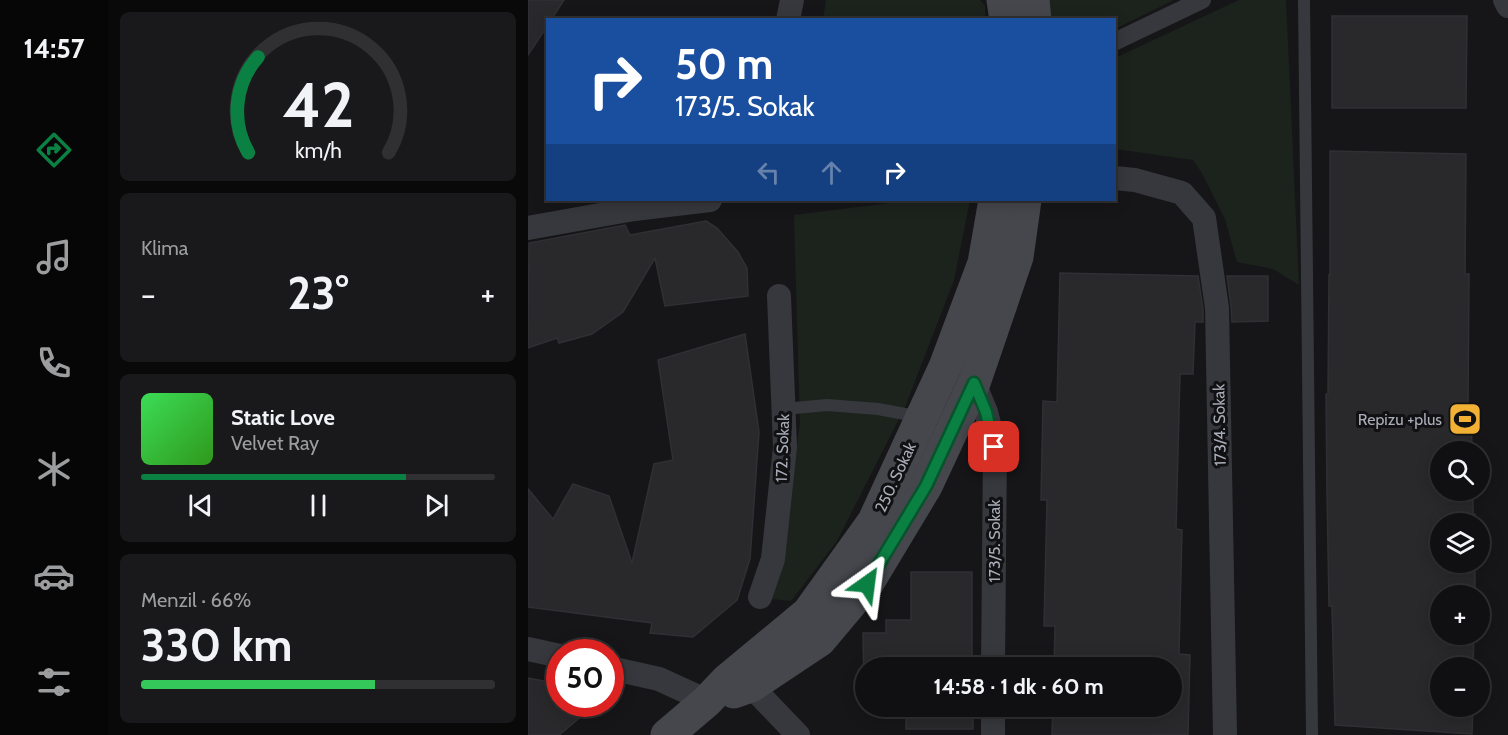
<!DOCTYPE html>
<html lang="tr">
<meta charset="utf-8">
<style>
body{margin:0;font-family:Cabin,sans-serif;background:#19191b;color:#f1f3f6;height:100vh;display:flex;flex-direction:column;font-size:22px;white-space:nowrap}
*{box-sizing:border-box;margin:0}
p{font-size:20px;color:#9c9d9f}
.icon{flex:none;width:33px;height:33px;fill:none;stroke:currentColor;stroke-width:2;stroke-linecap:round;stroke-linejoin:round}
.map{position:relative;flex:1;overflow:hidden}
.sheet{display:flex;flex-direction:column;gap:12px;padding:12px;background:#09090a;width:420px}
.sheet>*{flex:none}
.top-card{position:absolute;left:18px;top:18px;width:570px;height:183px;border-radius:0px;box-shadow:0 3px 15px #0003,0 0 0 2px #303032;background:#1a4fa0;color:#fff;overflow:hidden}
.buttons{position:absolute;left:902px;top:441px;display:grid;gap:12px}
.buttons a{display:grid;place-items:center;width:60px;height:60px;border-radius:50%;background:#101012;box-shadow:0 3px 15px #0003,0 0 0 2px #303032;font-size:30px}
.speed{position:absolute;left:18px;top:639px;display:flex;gap:12px;font-size:30px;font-weight:700;text-align:center}
.speed>*{display:grid;place-content:center;width:78px;height:78px;border-radius:50%;background:#101012;box-shadow:0 3px 15px #0003,0 0 0 2px #303032;line-height:1}
.speed .limit{border:9px solid #d22;background:#fff;color:#111}
.pin{position:absolute;display:grid;place-items:center;width:51px;height:51px;color:#fff;margin:-26px;border-radius:12px;box-shadow:0 3px 9px #0006}
.me{position:absolute;width:66px;margin:-33px;rotate:31deg;stroke-linejoin:round;filter:drop-shadow(0 0 4px #0008)}
.turn{display:flex;align-items:center;gap:21px;height:126px;padding:0 30px;font-size:27px}
.turn .icon{width:78px;height:78px;stroke-width:2.5}
.turn b{display:block;font-size:42px;line-height:51px}
.lanes{display:flex;align-items:center;height:57px;padding:0 30px;background:#0003;justify-content:center;gap:30px;direction:ltr}
.lanes .off{opacity:.35}
.big{font-size:45px;font-weight:700;line-height:1.1}
.sheet .tile{flex:1;display:flex;flex-direction:column;justify-content:center;gap:9px;min-width:0;padding:0 21px;border-radius:9px;background:#19191b}
.sheet .dial{align-items:center;gap:0}
.dial svg{height:156px;overflow:visible;fill:none;stroke:#303032;stroke-width:7;stroke-linecap:round;text-anchor:middle}
.dial text{fill:#f1f3f6;stroke:none}
.song{display:flex;align-items:center;gap:18px}
.cover{width:72px;height:72px;border-radius:9px;background:linear-gradient(135deg,hsl(130 70% 55%),hsl(110 70% 35%))}
.played{height:6px;border-radius:3px;background:linear-gradient(90deg,#0b8043 75%,#303032 75%)}
.keys{display:flex;justify-content:space-around;direction:ltr}
.heat{display:flex;justify-content:space-between;align-items:center;font-size:33px;direction:ltr}
.charge{height:9px;border-radius:4px;background:linear-gradient(90deg,#34c759 66%,#303032 0)}
.trip{position:absolute;left:327px;top:657px;width:327px;height:60px;border-radius:30px;background:#101012;box-shadow:0 3px 15px #0003,0 0 0 2px #303032;font-weight:700;line-height:60px;text-align:center}
main{display:flex;flex:1;min-height:0}
.tab-bar{display:flex;flex-direction:column;width:108px;justify-content:space-around;align-items:center;background:#060607;color:#9c9d9f}
.tab-bar .icon{width:42px;height:42px}
.tab-bar .selected{color:#0b8043}
.tab-bar b{font-size:27px;color:#f1f3f6}
.map>svg:first-child{display:block}
.green{fill:#1c231d}
.building{fill:#29292c;stroke:#303034;stroke-width:1.5}
.lines{fill:none;stroke-linecap:round;stroke-linejoin:round}
.service{stroke:#37383d;stroke-width:12}
.pedestrian{stroke:#37383d;stroke-width:18}
.minor{stroke:#37383d;stroke-width:24}
.secondary{stroke:#45474d;stroke-width:33}
.route-casing{stroke:#07532c;stroke-width:15}
.route{stroke:#0b8043;stroke-width:10}
.labels{text-anchor:middle;stroke-width:6;stroke-linejoin:round;paint-order:stroke}
.poi-label{font-size:16px;fill:#a8adb8;stroke:#111113;text-anchor:end}
.street-label{font-size:16px;fill:#a8adb8;stroke:#111113}
</style>
<main>
<nav class="tab-bar">
<b>14:57</b>
<svg class="icon selected" aria-label="directions" viewBox="0 0 24 24"><path d="M12 3l9 9-9 9-9-9zM9 14v-3h6M13 9l2 2-2 2"/></svg>
<svg class="icon" aria-label="music" viewBox="0 0 24 24"><path d="M9 18V5l10-2v13"/><circle cx="6" cy="18" r="3"/><circle cx="16" cy="16" r="3"/></svg>
<svg class="icon" aria-label="phone" viewBox="0 0 24 24"><path d="M5 4h4l2 5-3 2q2 4 5 5l2-3 5 2v4C11 20 4 13 5 4z"/></svg>
<svg class="icon" aria-label="climate" viewBox="0 0 24 24"><path d="M12 3v18M4 7l16 10M4 17L20 7"/></svg>
<svg class="icon" aria-label="car" viewBox="0 0 24 24"><path d="M5 17H2v-5l4-1 3-4h7l3 4 3 1v5h-3M9 17h6M6 11h13"/><circle cx="7" cy="17" r="2"/><circle cx="17" cy="17" r="2"/></svg>
<svg class="icon" aria-label="filters" viewBox="0 0 24 24"><path d="M4 7h16M4 17h16"/><circle cx="9" cy="7" r="2"/><circle cx="15" cy="17" r="2"/></svg>
</nav>
<section class="sheet">
<div class="tile dial"><svg viewBox="0 0 100 80">
<path d="M14 69A42 42 0 1 1 86 69"/>
<path d="M14 69A42 42 0 0 1 19 20" stroke="#0b8043"/>
<text x="50" y="56" font-size="32" font-weight="700">42</text>
<text x="50" y="72" font-size="11">km/h</text>
</svg></div>
<div class="tile"><p>Klima</p>
<div class="heat"><a>−</a><b class="big">23°</b><a>+</a></div>
</div>
<div class="tile">
<div class="song"><i class="cover"></i><div><b>Static Love</b><p>Velvet Ray</p></div></div>
<div class="played"></div>
<div class="keys"><svg class="icon" aria-label="previous" viewBox="0 0 24 24"><path d="M18 5L8 12l10 7zM5 5v14"/></svg><svg class="icon" aria-label="pause" viewBox="0 0 24 24"><path d="M8 5v14M16 5v14"/></svg><svg class="icon" aria-label="next" viewBox="0 0 24 24"><path d="M6 5l10 7-10 7zM19 5v14"/></svg></div>
</div>
<div class="tile"><p>Menzil · 66%</p><b class="big">330 km</b><div class="charge"></div></div>
</section>
<div class="map">
<svg width="980" height="735" viewBox="0 0 980 735">
<rect width="100%" height="100%" fill="#161618"/>
<g class="green">
<polygon points="298,0 452,0 457,6 457,19 295,19"/>
<polygon points="517,0 646,0 587,29 586,20 520,19"/>
<polygon points="711,0 758,0 771,285 745,269 709,262 697,219 674,173 665,160 587,149 587,58"/>
<polygon points="386,200 442,200 426,280 377,407 309,541 263,601 243,599 251,568 272,424 266,215"/>
</g>
<g class="building">
<polygon points="0,0 36,0 23,20 20,20 20,25 0,55"/>
<polygon points="804,16 939,16 938,108 804,108"/>
<polygon points="802,151 938,154 937,274 941,274 940,403 943,404 944,452 912,452 912,490 945,490 945,514 947,514 947,524 912,524 912,562 947,562 947,596 912,596 912,634 946,634 945,668 912,668 912,706 945,706 944,734 807,725 804,606 801,606 799,493 798,394 800,394 801,275 802,275"/>
<polygon points="178,221 189,228 210,252 219,268 220,296 137,306 127,258 95,312 64,334 31,343 29,338 0,348 1,243 97,225 102,235"/>
<polygon points="532,273 670,276 675,309 675,322 667,322 665,374 652,374 648,529 654,530 651,654 662,655 660,735 524,735 525,706 644,706 644,668 526,668 527,626 516,626 519,500 513,500 515,401 529,402"/>
<polygon points="699,276 740,276 740,321 704,322 703,306"/>
<polygon points="217,334 231,432 222,559 209,600 165,637 122,633 124,623 0,607 0,489 25,519 45,484 81,496 104,563 126,464 145,460 130,360"/>
<polygon points="383,572 444,572 444,668 338,668 338,689 336,689 335,633 358,633 358,620 383,620"/>
<polygon points="0,678 32,684 32,704 68,704 31,735 0,735"/>
<polygon points="357,706 445,706 445,729 378,729 378,707"/>
</g>
<g class="lines">
<g class="service">
<polyline points="776,0 784,735"/>
<polyline points="256,409 299,405 350,409 393,417"/>
</g>
<polyline class="pedestrian" points="586,42 674,0"/>
<g class="minor">
<polyline points="977,0 980,6"/>
<polyline points="260,20 264,0"/>
<polyline points="586,178 607,180 654,193 676,218 689,308 697,735"/>
<polyline points="0,228 106,209 182,200"/>
<polyline points="446,383 458,412 467,447 465,668"/>
<polyline points="232,597 245,559 257,447 251,296"/>
<polyline points="0,649 32,656"/>
<polyline points="82,668 131,679 179,701"/>
<polyline points="223,686 270,735"/>
<polyline points="465,735 465,706"/>
</g>
<g class="secondary">
<polyline points="475,0 478,20"/>
<polyline points="505,0 507,20"/>
<polyline points="206,692 223,686 292,640 339,584 398,486 446,383 489,257 497,200"/>
<polyline points="139,735 179,701 198,681 280,613 346,521 417,367 456,263 467,200"/>
</g>
</g>
<g class="lines">
<g class="route-casing">
<polyline id="route" points="339,584 398,486 446,383 458,412 466,447"/>
</g>
<use href="#route" class="route"/>
</g>
<defs>
<g id="stadium-square" transform="scale(1.725)"><rect x="-9" y="-9" width="18" height="18" rx="4" fill="#f2b134" stroke="#111113"/><path d="M0-5a6.5 5 0 1 0 0 10a6.5 5 0 1 0 0-10ZM-3.5-1.8h7v3.6h-7Z" fill="#111"/></g>
</defs>
<g fill-rule="evenodd">
<use href="#stadium-square" x="937" y="419"/>
</g>
<g class="labels">
<g class="poi-label">
<text x="914" y="425">Repizu +plus</text>
</g>
<g class="street-label">
<text transform="translate(691 425) rotate(-91)" y="6">173/4. Sokak</text>
<text transform="translate(254 448) rotate(-88)" y="6">172. Sokak</text>
<text transform="translate(367 477) rotate(-65)" y="6">250. Sokak</text>
<text transform="translate(466 541) rotate(-90)" y="6">173/5. Sokak</text>
</g>
</g>
</svg>
<div class="buttons">
<a><svg class="icon" aria-label="search" viewBox="0 0 24 24"><circle cx="10" cy="10" r="6"/><path d="M15 15l6 6"/></svg></a>
<a><svg class="icon" aria-label="layers" viewBox="0 0 24 24"><path d="M12 4l9 5-9 5-9-5zM3 14l9 5 9-5"/></svg></a>
<a>+</a>
<a>−</a>
</div>
<div class="speed"><div class="limit">50</div></div>
<div class="pin" style="left:466px;top:447px;background:#d93025"><svg class="icon" aria-label="arrive" viewBox="0 0 24 24"><path d="M6 21V4h12l-3 4 3 4H6"/></svg></div>
<svg class="me" style="left:339px;top:584px" viewBox="-20 -20 40 40"><path d="M0-17L14 15 0 8-14 15z" fill="#0b8043" stroke="#fff" stroke-width="4"/></svg>
<div class="trip">14:58 · 1 dk · 60 m</div>
<div class="top-card">
<div class="turn"><svg class="icon" aria-label="right" viewBox="0 0 24 24"><path d="M7 20v-9h11M14 6l5 5-5 5"/></svg><div><b>50 m</b>173/5. Sokak</div></div>
<div class="lanes"><svg class="icon off" aria-label="left" viewBox="0 0 24 24"><path d="M17 20v-9H6M10 6l-5 5 5 5"/></svg><svg class="icon off" aria-label="ahead" viewBox="0 0 24 24"><path d="M12 20V5M6 11l6-6 6 6"/></svg><svg class="icon" aria-label="right" viewBox="0 0 24 24"><path d="M7 20v-9h11M14 6l5 5-5 5"/></svg></div>
</div>
</div>
</main>
